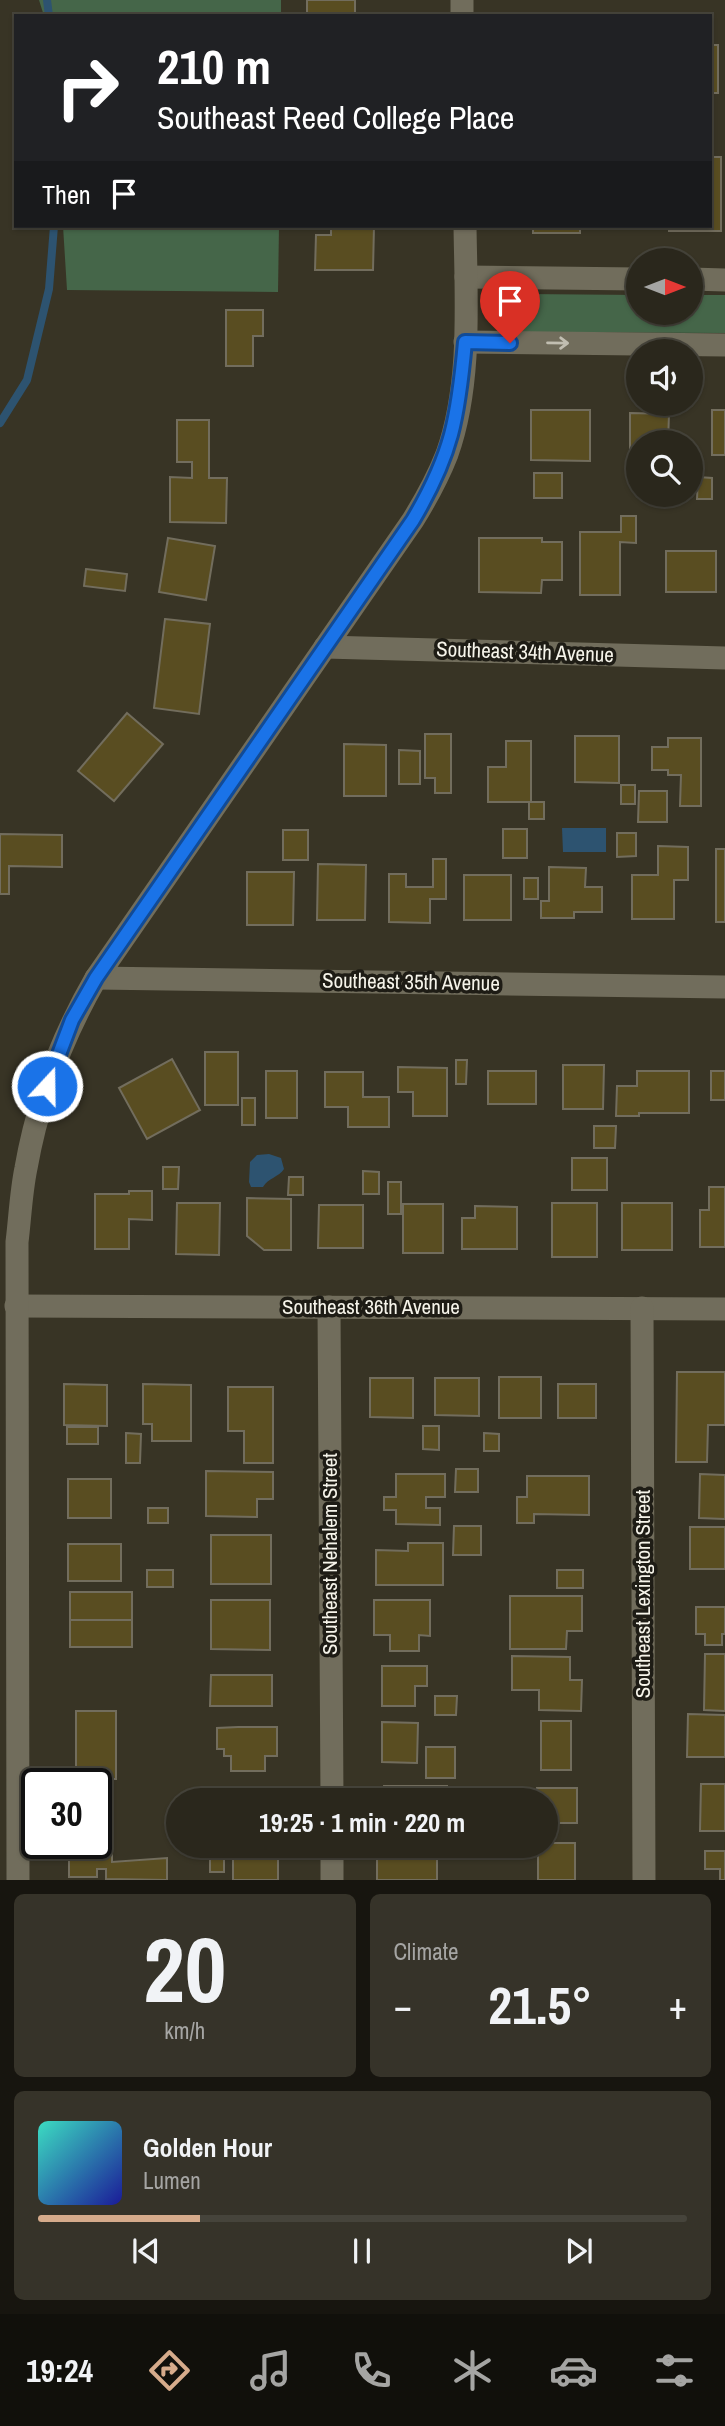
<!DOCTYPE html>
<meta charset="utf-8">
<style>
body{margin:0;font-family:"Archivo Narrow",sans-serif;background:#363329;color:#f1f3f6;height:100vh;display:flex;flex-direction:column;font-size:26px;white-space:nowrap}
*{box-sizing:border-box;margin:0}
p{font-size:23px;color:#a5a5a3}
.icon{flex:none;width:38px;height:38px;fill:none;stroke:currentColor;stroke-width:2;stroke-linecap:round;stroke-linejoin:round}
.map{position:relative;height:1880px;overflow:hidden}
.side{display:flex;flex-direction:column;gap:14px;padding:14px;background:#17150f;flex:1}
.side>*{flex:none}
.top-card{position:absolute;left:14px;top:14px;width:698px;height:214px;border-radius:0px;box-shadow:0 2px 5px #0004,0 0 0 2px #46443b;background:#202124;color:#fff;overflow:hidden}
.needle{width:46px;rotate:90deg}
.buttons{position:absolute;left:626px;top:248px;display:grid;gap:14px}
.buttons a{display:grid;place-items:center;width:77px;height:77px;border-radius:50%;background:#2a271c;box-shadow:0 2px 5px #0004,0 0 0 2px #46443b;font-size:35px}
.speed{position:absolute;left:21px;top:1768px;display:flex;gap:14px;font-size:35px;font-weight:700;text-align:center}
.speed>*{display:grid;place-content:center;width:91px;height:91px;border-radius:50%;background:#2a271c;box-shadow:0 2px 5px #0004,0 0 0 2px #46443b;line-height:1}
.speed .limit{border:4px solid #111;border-radius:10px;background:#fff;color:#111}
.pin{position:absolute;display:grid;place-items:center;width:60px;height:60px;color:#fff;margin:-72px -30px;border-radius:50% 50% 50% 0;rotate:-45deg;box-shadow:0 0 7px #0007}
.pin .icon{rotate:45deg}
.me{position:absolute;width:77px;margin:-38px;rotate:21deg;stroke-linejoin:round;filter:drop-shadow(0 0 5px #0008)}
.turn{display:flex;align-items:center;gap:24px;height:147px;padding:0 28px;font-size:32px}
.turn .icon{width:91px;height:91px;stroke-width:2.5}
.turn b{display:block;font-size:49px;line-height:60px}
.then{display:flex;align-items:center;height:66px;padding:0 28px;background:#0003;gap:14px;font-size:26px}
.big{font-size:52px;font-weight:700;line-height:1.1}
.side .widget{flex:1;display:flex;flex-direction:column;justify-content:center;gap:10px;min-width:0;padding:0 24px;border-radius:10px;background:#363329}
.side .dial{align-items:center;gap:0}
.dial b{font-size:91px;line-height:1}
.song{display:flex;align-items:center;gap:21px}
.cover{width:84px;height:84px;border-radius:10px;background:linear-gradient(135deg,hsl(170 70% 55%),hsl(240 70% 35%))}
.played{height:7px;border-radius:4px;background:linear-gradient(90deg,#d6ab8b 25%,#46443b 25%)}
.keys{display:flex;justify-content:space-around;direction:ltr}
.heat{display:flex;justify-content:space-between;align-items:center;font-size:38px;direction:ltr}
.side .tiles{flex:1;display:grid;gap:14px;grid-template-columns:1fr 1fr}
.widget:last-child{grid-column:span 2}
.trip{position:absolute;left:166px;top:1788px;width:392px;height:70px;border-radius:35px;background:#2a271c;box-shadow:0 2px 5px #0004,0 0 0 2px #46443b;font-weight:700;line-height:70px;text-align:center}
.tabs{display:flex;height:112px;justify-content:space-around;align-items:center;background:#11100b;color:#a5a5a3}
.tabs .icon{width:49px;height:49px}
.tabs .on{color:#d6ab8b}
.tabs b{font-size:32px;color:#f1f3f6}
.map>svg:first-child{display:block}
.green{fill:#456649}
.water{fill:#2d5370}
.lines{fill:none;stroke-linecap:round;stroke-linejoin:round}
.stream{stroke:#2d5370;stroke-width:8}
.building{fill:#594d21;stroke:#726d5d;stroke-width:2}
.minor{stroke:#716d5c;stroke-width:23}
.oneway{stroke:#c1beb1}
.route-casing{stroke:#114b97;stroke-width:18}
.route{stroke:#1a73e8;stroke-width:12}
.labels{text-anchor:middle;stroke-width:7;stroke-linejoin:round;paint-order:stroke}
.street-label{font-size:21px;fill:#f6f4ea;stroke:#1e1c15}
</style>
<div class="map">
<svg width="725" height="1880" viewBox="0 0 725 1880">
<rect width="100%" height="100%" fill="#383425"/>
<g class="green">
<polygon points="39,0 281,0 281,16 44,16"/>
<polygon points="63,226 279,226 278,292 67,290"/>
<path d="M524,294L639,295V313H691V295H725V333L524,332C503,326 503,300 524,294Z"/>
</g>
<g class="water">
<polygon points="562,828 606,828 606,852 563,852"/>
<path d="M269,1154L281,1158L284,1169C279,1177 268,1178 263,1187H251L249,1182L250,1162L257,1155Z"/>
</g>
<g class="lines">
<g class="stream">
<polyline points="47,0 49,16"/>
<polyline points="0,423 27,380 49,289 54,226"/>
</g>
</g>
<g class="building">
<rect x="307" y="0" width="48" height="16"/>
<rect x="710" y="45" width="8" height="48"/>
<polygon points="710,157 721,157 721,231 669,231 669,226 710,226"/>
<polygon points="331,226 374,226 373,270 315,270 316,235 331,235"/>
<rect x="533" y="226" width="47" height="7"/>
<polygon points="226,310 263,310 263,336 253,336 253,366 226,366"/>
<polygon points="531,410 590,410 590,461 531,460"/>
<rect x="712" y="410" width="13" height="45"/>
<polygon points="630,413 669,414 668,443 639,443 639,457 630,457"/>
<polygon points="177,420 209,420 209,478 227,478 226,523 170,522 170,477 192,478 192,462 177,462"/>
<rect x="534" y="473" width="28" height="25"/>
<polygon points="698,477 712,478 712,499 697,499"/>
<polygon points="621,516 636,516 636,543 620,542 620,595 580,595 580,532 621,532"/>
<polygon points="168,538 215,546 206,600 159,592"/>
<polygon points="479,538 542,538 542,542 562,542 562,580 542,580 541,593 479,592"/>
<rect x="666" y="551" width="50" height="41"/>
<polygon points="86,569 127,574 125,591 84,586"/>
<polygon points="165,619 210,624 199,714 154,708"/>
<polygon points="127,713 163,744 114,801 78,771"/>
<polygon points="425,734 451,734 451,793 435,793 435,778 425,778"/>
<polygon points="575,736 619,736 619,783 575,782"/>
<polygon points="668,738 701,738 701,806 680,806 681,775 668,775 668,770 652,770 652,747 668,747"/>
<polygon points="506,741 531,741 531,802 488,802 488,767 506,767"/>
<polygon points="344,744 386,745 386,796 344,796"/>
<polygon points="399,750 420,751 420,784 399,784"/>
<rect x="621" y="785" width="14" height="19"/>
<polygon points="639,791 667,791 667,822 638,822"/>
<rect x="529" y="802" width="15" height="17"/>
<rect x="503" y="829" width="24" height="29"/>
<rect x="283" y="830" width="25" height="30"/>
<polygon points="617,833 636,833 636,856 617,857"/>
<polygon points="0,834 62,835 62,867 9,866 9,894 0,894"/>
<polygon points="658,846 688,847 688,880 674,880 674,919 632,919 632,875 658,875"/>
<rect x="716" y="849" width="9" height="73"/>
<polygon points="433,859 446,859 446,899 430,899 430,923 389,922 389,874 406,874 406,887 433,887"/>
<polygon points="318,864 366,865 365,920 317,920"/>
<polygon points="549,867 586,868 585,887 602,887 602,912 574,912 574,918 541,918 541,901 549,901"/>
<polygon points="247,872 294,872 293,925 247,925"/>
<rect x="464" y="875" width="47" height="45"/>
<rect x="524" y="878" width="14" height="21"/>
<rect x="205" y="1052" width="33" height="53"/>
<polygon points="172,1059 200,1110 147,1139 119,1088"/>
<polygon points="456,1060 467,1060 466,1084 456,1084"/>
<polygon points="563,1065 604,1065 603,1109 563,1109"/>
<polygon points="398,1067 447,1068 447,1116 413,1116 413,1092 398,1092"/>
<rect x="266" y="1071" width="31" height="47"/>
<rect x="488" y="1071" width="48" height="33"/>
<polygon points="637,1071 689,1071 689,1113 639,1113 639,1116 616,1116 617,1086 637,1086"/>
<rect x="711" y="1071" width="14" height="29"/>
<polygon points="325,1072 363,1072 363,1097 389,1097 389,1127 348,1127 348,1107 325,1107"/>
<rect x="242" y="1098" width="13" height="27"/>
<polygon points="594,1126 616,1126 615,1148 594,1148"/>
<rect x="572" y="1158" width="35" height="32"/>
<polygon points="163,1167 179,1167 178,1189 163,1189"/>
<polygon points="363,1171 379,1172 379,1194 363,1194"/>
<polygon points="289,1177 303,1177 303,1195 288,1195"/>
<rect x="388" y="1182" width="13" height="32"/>
<polygon points="709,1187 725,1187 725,1247 700,1247 700,1210 709,1210"/>
<polygon points="129,1191 152,1191 152,1220 129,1219 129,1249 95,1249 95,1194 129,1194"/>
<polygon points="247,1198 291,1199 291,1250 264,1250 247,1236"/>
<polygon points="177,1203 220,1203 219,1255 176,1254"/>
<rect x="552" y="1203" width="45" height="54"/>
<rect x="622" y="1203" width="50" height="47"/>
<rect x="403" y="1204" width="40" height="49"/>
<polygon points="319,1205 363,1205 363,1248 318,1248"/>
<polygon points="475,1206 517,1207 517,1249 462,1249 462,1218 475,1218"/>
<polygon points="677,1372 725,1372 725,1425 708,1425 707,1462 676,1462"/>
<rect x="499" y="1377" width="42" height="41"/>
<polygon points="370,1378 413,1378 413,1418 370,1417"/>
<polygon points="435,1378 479,1378 479,1416 435,1415"/>
<polygon points="64,1384 107,1385 107,1426 64,1425"/>
<polygon points="143,1384 191,1385 191,1441 152,1441 152,1424 143,1424"/>
<rect x="558" y="1384" width="38" height="34"/>
<polygon points="228,1387 273,1387 273,1463 244,1463 244,1431 228,1431"/>
<polygon points="423,1426 439,1426 439,1450 423,1449"/>
<rect x="67" y="1427" width="31" height="17"/>
<polygon points="126,1433 141,1434 140,1463 126,1463"/>
<polygon points="484,1433 499,1434 499,1451 484,1451"/>
<polygon points="456,1469 478,1469 478,1492 455,1492"/>
<polygon points="206,1471 273,1472 273,1499 257,1499 257,1517 206,1516"/>
<polygon points="396,1474 445,1474 445,1497 426,1497 426,1508 440,1508 440,1525 396,1524 396,1510 384,1510 384,1497 396,1497"/>
<polygon points="700,1474 725,1475 725,1519 699,1518"/>
<polygon points="527,1476 589,1476 589,1515 534,1514 534,1523 517,1523 517,1497 527,1497"/>
<rect x="68" y="1479" width="43" height="39"/>
<rect x="148" y="1508" width="20" height="15"/>
<polygon points="454,1526 481,1526 481,1555 453,1555"/>
<rect x="690" y="1527" width="35" height="42"/>
<rect x="211" y="1535" width="60" height="49"/>
<polygon points="408,1543 443,1543 443,1585 376,1585 376,1550 408,1551"/>
<rect x="68" y="1544" width="53" height="37"/>
<rect x="147" y="1570" width="26" height="17"/>
<rect x="557" y="1570" width="26" height="18"/>
<rect x="70" y="1592" width="62" height="28"/>
<polygon points="510,1596 582,1596 582,1631 567,1631 566,1649 510,1649"/>
<polygon points="211,1600 270,1600 270,1650 211,1649"/>
<polygon points="374,1600 430,1600 430,1636 419,1635 419,1651 390,1651 390,1635 374,1635"/>
<polygon points="696,1607 725,1607 725,1634 722,1634 722,1645 705,1645 705,1634 696,1634"/>
<rect x="70" y="1620" width="62" height="27"/>
<polygon points="705,1654 725,1654 725,1711 704,1710"/>
<polygon points="512,1656 570,1657 570,1680 582,1680 581,1711 539,1710 539,1690 512,1690"/>
<polygon points="382,1666 427,1666 427,1686 415,1686 415,1706 382,1706"/>
<polygon points="211,1675 272,1675 272,1706 210,1706"/>
<polygon points="435,1696 457,1696 456,1715 435,1715"/>
<rect x="76" y="1711" width="40" height="68"/>
<polygon points="688,1714 725,1715 725,1757 687,1757"/>
<rect x="541" y="1721" width="30" height="49"/>
<polygon points="382,1722 418,1723 417,1763 382,1762"/>
<polygon points="238,1727 277,1727 277,1756 265,1756 265,1771 231,1771 231,1756 224,1756 224,1749 217,1749 217,1728"/>
<rect x="426" y="1747" width="29" height="31"/>
<polygon points="701,1784 725,1784 725,1831 700,1831"/>
<polygon points="384,1786 447,1786 447,1801 383,1801"/>
<rect x="225" y="1788" width="57" height="13"/>
<polygon points="537,1788 577,1788 577,1823 546,1823 546,1801 537,1801"/>
<polygon points="96,1830 97,1840 112,1840 112,1862 167,1858 167,1880 106,1879 106,1869 97,1869 97,1877 69,1877 69,1843 96,1843"/>
<polygon points="546,1843 575,1843 575,1880 538,1880 538,1846 546,1846"/>
<rect x="377" y="1846" width="46" height="9"/>
<polygon points="233,1848 278,1849 278,1880 233,1880"/>
<polygon points="705,1851 725,1851 725,1880 720,1880 720,1869 705,1869"/>
<rect x="210" y="1856" width="14" height="16"/>
<rect x="377" y="1859" width="60" height="21"/>
</g>
<g class="lines">
<g class="minor">
<polyline points="462,0 462,16"/>
<polyline points="466,277 639,279"/>
<polyline points="691,279 725,280"/>
<polyline points="465,342 725,345"/>
<polyline points="325,647 725,658"/>
<polyline points="96,978 725,987"/>
<polyline points="16,1306 725,1309"/>
<polyline points="329,1307 332,1801"/>
<polyline points="642,1308 644,1880"/>
<polyline points="332,1846 332,1880"/>
<path d="M18,1880L17,1242C20,1218 21,1192 26,1168C38,1100 62,1037 96,978L413,520C426,499 438,477 447,454C472,384 466,299 465,226"/>
</g>
</g>
<defs><path id="oneway-shaft" d="M-6 0H5M1.5-3L5.5 0L1.5 3" fill="none" stroke-width="1.6" stroke-linecap="round" stroke-linejoin="round" transform="scale(1.75)"/></defs>
<use class="oneway" href="#oneway-shaft" transform="translate(558 343) rotate(1)"/>
<g class="lines">
<g class="route-casing">
<path id="route" d="M47,1086L72,1020L96,978L413,520C452,454 458,418 465,342L510,343"/>
</g>
<use href="#route" class="route"/>
</g>
<g class="labels">
<g class="street-label">
<text transform="translate(525 652) rotate(2)" y="7">Southeast 34th Avenue</text>
<text transform="translate(411 982) rotate(1)" y="7">Southeast 35th Avenue</text>
<text x="371" y="1314">Southeast 36th Avenue</text>
<text transform="translate(330 1554) rotate(-90)" y="7">Southeast Nehalem Street</text>
<text transform="translate(643 1594) rotate(-90)" y="7">Southeast Lexington Street</text>
</g>
</g>
</svg>
<div class="buttons">
<a><svg class="needle" viewBox="-14 -14 28 28"><path d="M0-13l5 13h-10z" fill="#e53935"/><path d="M0 13l5-13h-10z" fill="#a5a5a3"/></svg></a>
<a><svg class="icon" aria-label="sound" viewBox="0 0 24 24"><path d="M4 9h4l5-4v14l-5-4H4zM17 9q2 3 0 6"/></svg></a>
<a><svg class="icon" aria-label="search" viewBox="0 0 24 24"><circle cx="10" cy="10" r="6"/><path d="M15 15l6 6"/></svg></a>
</div>
<div class="speed"><div class="limit">30</div></div>
<div class="pin" style="left:510px;top:343px;background:#d93025"><svg class="icon" aria-label="arrive" viewBox="0 0 24 24"><path d="M6 21V4h12l-3 4 3 4H6"/></svg></div>
<svg class="me" style="left:47px;top:1086px" viewBox="-20 -20 40 40"><circle r="17" fill="#1a73e8" stroke="#fff" stroke-width="3"/><path d="M0-11L8 9 0 5-8 9z" fill="#fff"/></svg>
<div class="trip">19:25 · 1 min · 220 m</div>
<div class="top-card">
<div class="turn"><svg class="icon" aria-label="right" viewBox="0 0 24 24"><path d="M7 20v-9h11M14 6l5 5-5 5"/></svg><div><b>210 m</b>Southeast Reed College Place</div></div>
<div class="then">Then<svg class="icon" aria-label="arrive" viewBox="0 0 24 24"><path d="M6 21V4h12l-3 4 3 4H6"/></svg></div>
</div>
</div>
<section class="side">
<div class="tiles">
<div class="widget dial"><b>20</b><p>km/h</p></div>
<div class="widget"><p>Climate</p>
<div class="heat"><a>−</a><b class="big">21.5°</b><a>+</a></div>
</div>
<div class="widget">
<div class="song"><i class="cover"></i><div><b>Golden Hour</b><p>Lumen</p></div></div>
<div class="played"></div>
<div class="keys"><svg class="icon" aria-label="previous" viewBox="0 0 24 24"><path d="M18 5L8 12l10 7zM5 5v14"/></svg><svg class="icon" aria-label="pause" viewBox="0 0 24 24"><path d="M8 5v14M16 5v14"/></svg><svg class="icon" aria-label="next" viewBox="0 0 24 24"><path d="M6 5l10 7-10 7zM19 5v14"/></svg></div>
</div>
</div>
</section>
<nav class="tabs">
<b>19:24</b>
<svg class="icon on" aria-label="directions" viewBox="0 0 24 24"><path d="M12 3l9 9-9 9-9-9zM9 14v-3h6M13 9l2 2-2 2"/></svg>
<svg class="icon" aria-label="music" viewBox="0 0 24 24"><path d="M9 18V5l10-2v13"/><circle cx="6" cy="18" r="3"/><circle cx="16" cy="16" r="3"/></svg>
<svg class="icon" aria-label="phone" viewBox="0 0 24 24"><path d="M5 4h4l2 5-3 2q2 4 5 5l2-3 5 2v4C11 20 4 13 5 4z"/></svg>
<svg class="icon" aria-label="climate" viewBox="0 0 24 24"><path d="M12 3v18M4 7l16 10M4 17L20 7"/></svg>
<svg class="icon" aria-label="car" viewBox="0 0 24 24"><path d="M5 17H2v-5l4-1 3-4h7l3 4 3 1v5h-3M9 17h6M6 11h13"/><circle cx="7" cy="17" r="2"/><circle cx="17" cy="17" r="2"/></svg>
<svg class="icon" aria-label="filters" viewBox="0 0 24 24"><path d="M4 7h16M4 17h16"/><circle cx="9" cy="7" r="2"/><circle cx="15" cy="17" r="2"/></svg>
</nav>
